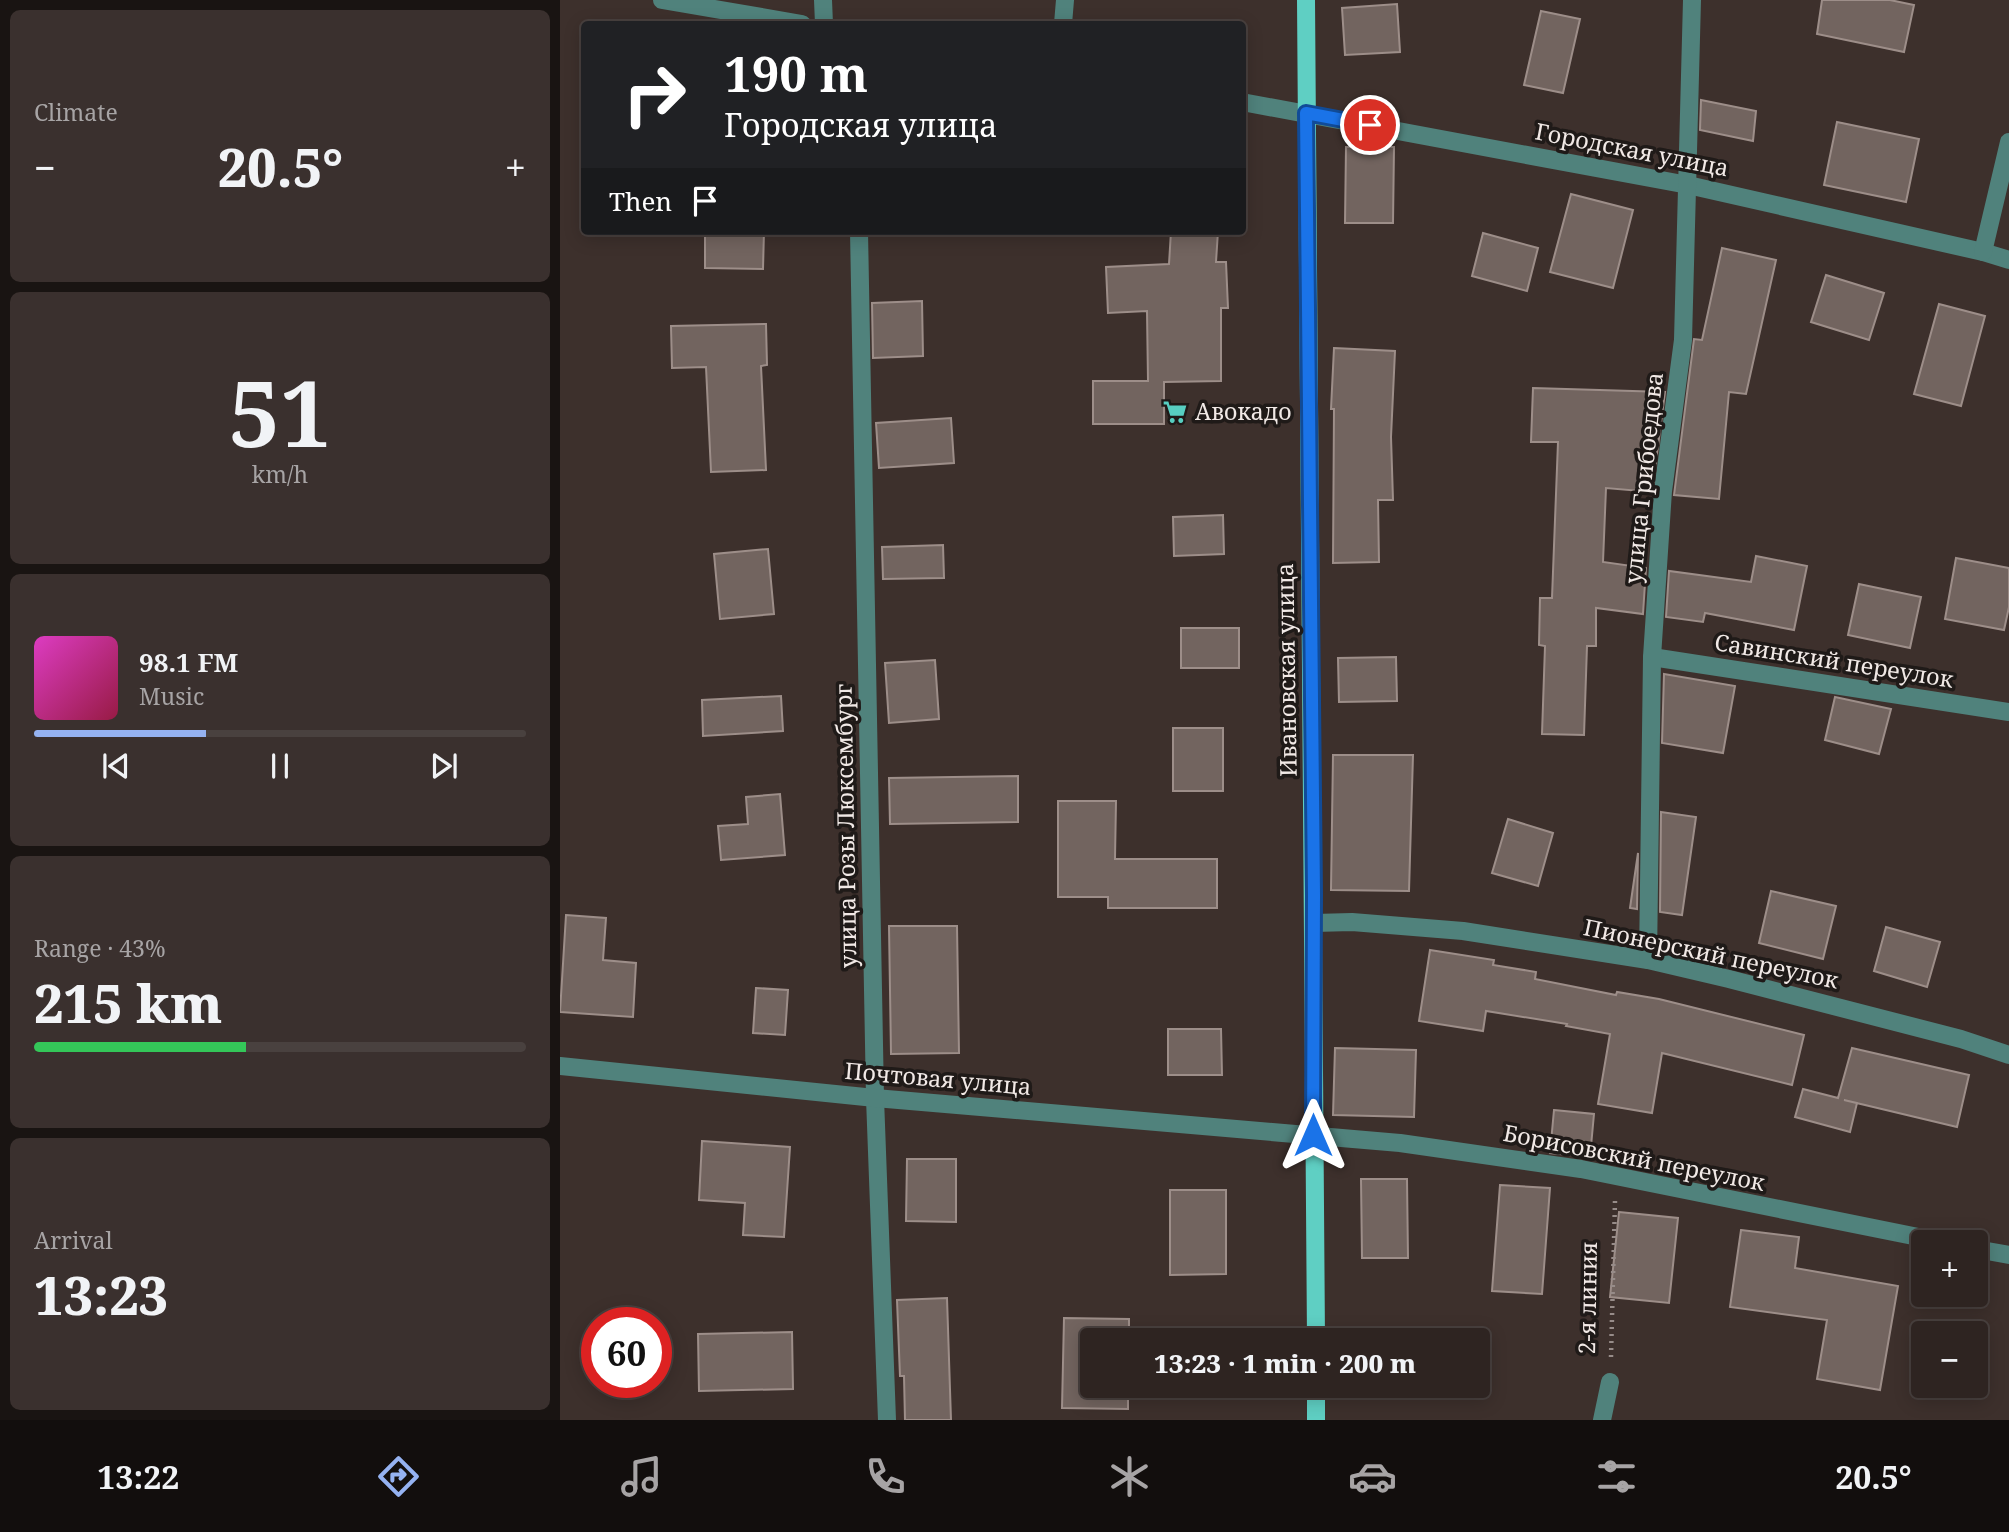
<!DOCTYPE html>
<meta charset="utf-8">
<style>
body{margin:0;font-family:"Noto Serif",serif;background:#3a302e;color:#f1f3f6;height:100vh;display:flex;flex-direction:column;font-size:26px;white-space:nowrap}
*{box-sizing:border-box;margin:0}
p{font-size:23px;color:#a7a4a5}
.icon{flex:none;width:38px;height:38px;fill:none;stroke:currentColor;stroke-width:2;stroke-linecap:round;stroke-linejoin:round}
.map{position:relative;flex:1;overflow:hidden}
.side{display:flex;flex-direction:column;gap:10px;padding:10px;background:#191412;width:560px}
.side>*{flex:none}
.banner{position:absolute;left:21px;top:21px;width:665px;height:214px;border-radius:7px;box-shadow:0 4px 18px #0003,0 0 0 2px #49413f;background:#202124;color:#fff;overflow:hidden}
.fabs{position:absolute;left:1351px;top:1230px;display:grid;gap:14px}
.fabs a{display:grid;place-items:center;width:77px;height:77px;border-radius:7px;background:#2e2421;box-shadow:0 4px 18px #0003,0 0 0 2px #49413f;font-size:35px}
.speed{position:absolute;left:21px;top:1307px;display:flex;gap:14px;font-size:35px;font-weight:700;text-align:center}
.speed>*{display:grid;place-content:center;width:91px;height:91px;border-radius:50%;background:#2e2421;box-shadow:0 4px 18px #0003,0 0 0 2px #49413f;line-height:1}
.speed .limit{border:10px solid #d22;background:#fff;color:#111}
.pin{position:absolute;display:grid;place-items:center;width:60px;height:60px;color:#fff;margin:-30px;border:4px solid #fff;border-radius:50%;box-shadow:0 2px 7px #0007}
.me{position:absolute;width:77px;margin:-38px;rotate:0deg;stroke-linejoin:round;filter:drop-shadow(0 0 5px #0008)}
.turn{display:flex;align-items:center;gap:24px;height:147px;padding:0 28px;font-size:32px}
.turn .icon{width:91px;height:91px;stroke-width:2.5}
.turn b{display:block;font-size:49px;line-height:60px}
.then{display:flex;align-items:center;height:66px;padding:0 28px;background:#0003;gap:14px;font-size:26px}
.big{font-size:52px;font-weight:800;line-height:1.1}
.side .widget{flex:1;display:flex;flex-direction:column;justify-content:center;gap:10px;min-width:0;padding:0 24px;border-radius:10px;background:#3a302e}
.side .dial{align-items:center;gap:0}
.dial b{font-size:91px;line-height:1}
.song{display:flex;align-items:center;gap:21px}
.cover{width:84px;height:84px;border-radius:10px;background:linear-gradient(135deg,hsl(310 70% 55%),hsl(340 70% 35%))}
.played{height:7px;border-radius:4px;background:linear-gradient(90deg,#95b2f1 35%,#49413f 35%)}
.keys{display:flex;justify-content:space-around;direction:ltr}
.heat{display:flex;justify-content:space-between;align-items:center;font-size:38px;direction:ltr}
.charge{height:10px;border-radius:5px;background:linear-gradient(90deg,#34c759 43%,#49413f 0)}
.trip{position:absolute;left:520px;top:1328px;width:410px;height:70px;border-radius:7px;background:#2e2421;box-shadow:0 4px 18px #0003,0 0 0 2px #49413f;font-weight:800;line-height:70px;text-align:center}
.menu{display:flex;height:112px;justify-content:space-around;align-items:center;background:#120e0d;color:#a7a4a5}
.menu .icon{width:49px;height:49px}
.menu .selected{color:#95b2f1}
.menu b{font-size:32px;color:#f1f3f6}
main{display:flex;flex:1;min-height:0}
.map>svg:first-child{display:block}
.building{fill:#72645f;stroke:#9d8e89;stroke-width:2}
.lines{fill:none;stroke-linecap:round;stroke-linejoin:round}
.path{stroke:#978c89;stroke-width:4.5;stroke-dasharray:2 5;stroke-linecap:butt}
.minor{stroke:#50827c;stroke-width:18}
.major{stroke:#5fcfc3;stroke-width:18}
.route-casing{stroke:#114b97;stroke-width:18}
.route{stroke:#1a73e8;stroke-width:12}
.labels{text-anchor:middle;stroke-width:7;stroke-linejoin:round;paint-order:stroke}
.street-label{font-size:23px;fill:#f1e9e6;stroke:#1f1a18}
.poi-label{font-size:23px;fill:#f1e9e6;stroke:#1f1a18;text-anchor:start}
</style>
<main>
<section class="side">
<div class="widget"><p>Climate</p>
<div class="heat"><a>−</a><b class="big">20.5°</b><a>+</a></div>
</div>
<div class="widget dial"><b>51</b><p>km/h</p></div>
<div class="widget">
<div class="song"><i class="cover"></i><div><b>98.1 FM</b><p>Music</p></div></div>
<div class="played"></div>
<div class="keys"><svg class="icon" aria-label="previous" viewBox="0 0 24 24"><path d="M18 5L8 12l10 7zM5 5v14"/></svg><svg class="icon" aria-label="pause" viewBox="0 0 24 24"><path d="M8 5v14M16 5v14"/></svg><svg class="icon" aria-label="next" viewBox="0 0 24 24"><path d="M6 5l10 7-10 7zM19 5v14"/></svg></div>
</div>
<div class="widget"><p>Range · 43%</p><b class="big">215 km</b><div class="charge"></div></div>
<div class="widget"><p>Arrival</p><b class="big">13:23</b></div>
</section>
<div class="map">
<svg width="1449" height="1420" viewBox="0 0 1449 1420">
<rect width="100%" height="100%" fill="#3d302c"/>
<g class="building">
<polygon points="1262,0 1330,0 1354,5 1344,52 1257,34"/>
<polygon points="837,4 840,52 785,55 782,8"/>
<polygon points="981,11 1020,19 1003,93 964,85"/>
<polygon points="1141,100 1196,111 1193,141 1140,130"/>
<polygon points="1277,122 1359,139 1346,202 1264,185"/>
<polygon points="786,147 834,147 833,223 785,223"/>
<polygon points="1011,194 1073,210 1053,288 990,272"/>
<polygon points="145,231 204,231 203,269 145,268"/>
<polygon points="611,231 658,231 656,262 666,262 668,308 661,308 661,381 604,382 604,424 533,424 533,381 588,381 587,311 548,313 546,267 609,264"/>
<polygon points="923,233 978,248 967,291 912,276"/>
<polygon points="1162,248 1216,260 1186,394 1169,392 1159,499 1114,495 1134,339 1142,340"/>
<polygon points="1266,275 1324,293 1309,340 1251,322"/>
<polygon points="362,301 363,356 313,358 312,303"/>
<polygon points="1379,304 1425,316 1401,406 1354,394"/>
<polygon points="206,324 207,365 201,366 206,470 151,472 146,367 112,368 111,326"/>
<polygon points="774,348 835,351 831,437 833,500 818,500 819,562 773,563 774,409 771,409"/>
<polygon points="973,388 1105,392 1092,492 1046,488 1043,562 1086,568 1083,614 1036,608 1036,646 1027,646 1024,735 982,734 985,646 979,645 980,598 992,598 998,442 971,442"/>
<polygon points="391,418 394,463 319,468 316,423"/>
<polygon points="663,515 664,554 614,556 613,517"/>
<polygon points="383,545 384,578 323,579 322,547"/>
<polygon points="208,549 214,614 160,619 154,554"/>
<polygon points="1196,556 1247,566 1234,630 1145,613 1143,622 1106,617 1109,571 1191,582"/>
<polygon points="1396,558 1449,568 1449,607 1444,630 1385,619"/>
<polygon points="1299,584 1361,597 1350,648 1288,635"/>
<rect x="621" y="628" width="58" height="40"/>
<polygon points="836,657 837,701 779,702 778,658"/>
<polygon points="375,660 379,719 329,723 325,663"/>
<polygon points="1104,674 1175,686 1163,753 1102,743"/>
<polygon points="221,696 223,731 143,736 142,700"/>
<polygon points="1275,697 1331,709 1319,754 1265,740"/>
<rect x="613" y="728" width="50" height="63"/>
<polygon points="773,755 853,755 849,891 771,890"/>
<polygon points="458,776 458,822 330,824 329,778"/>
<polygon points="220,794 225,855 161,860 158,826 188,824 186,797"/>
<polygon points="498,801 556,801 555,859 657,859 657,908 548,908 548,897 498,897"/>
<polygon points="1101,812 1136,817 1122,915 1100,912"/>
<polygon points="948,819 993,833 978,886 932,873"/>
<polygon points="1078,853 1077,909 1070,908"/>
<polygon points="1211,891 1276,906 1263,959 1199,943"/>
<polygon points="6,915 46,918 43,960 76,963 73,1017 0,1012"/>
<polygon points="329,926 397,926 399,1053 331,1054"/>
<polygon points="1326,927 1380,942 1367,987 1314,971"/>
<polygon points="870,950 934,960 933,965 976,972 975,979 1056,995 1057,992 1099,999 1244,1035 1232,1085 1102,1053 1092,1113 1038,1104 1050,1034 1006,1026 1007,1024 926,1011 923,1031 859,1021"/>
<polygon points="196,988 228,990 225,1035 193,1033"/>
<polygon points="608,1029 661,1029 662,1075 608,1075"/>
<polygon points="775,1048 856,1050 854,1117 773,1115"/>
<polygon points="1292,1048 1409,1075 1397,1127 1284,1100 1297,1103 1290,1132 1235,1117 1243,1089 1278,1098"/>
<polygon points="994,1110 1034,1114 1030,1157 990,1153"/>
<polygon points="142,1141 230,1147 224,1237 183,1235 185,1203 139,1200"/>
<polygon points="347,1159 396,1159 396,1222 346,1221"/>
<polygon points="801,1179 847,1179 848,1258 802,1258"/>
<polygon points="940,1185 990,1188 982,1294 932,1291"/>
<polygon points="610,1190 666,1190 666,1274 610,1275"/>
<polygon points="1059,1212 1118,1218 1109,1303 1050,1297"/>
<polygon points="1181,1230 1239,1237 1235,1268 1338,1286 1320,1390 1257,1379 1267,1320 1170,1307"/>
<polygon points="387,1298 391,1420 345,1420 344,1376 340,1376 337,1300"/>
<polygon points="504,1318 569,1319 569,1340 532,1340 532,1386 568,1386 568,1409 502,1408"/>
<polygon points="232,1332 233,1389 139,1391 138,1334"/>
</g>
<g class="lines">
<polyline class="path" points="1051,1357 1055,1201"/>
<g class="minor">
<polyline points="102,0 242,24"/>
<polyline points="263,0 264,24"/>
<polyline points="503,24 505,0"/>
<polyline points="682,102 1128,185 1423,252 1449,260"/>
<polyline points="299,231 315,1098 327,1420"/>
<polyline points="1423,252 1449,142"/>
<polyline points="1092,657 1449,712"/>
<polyline points="754,923 792,922 903,931 1088,960 1169,979 1401,1039 1449,1055"/>
<polyline points="1088,960 1092,657 1103,491 1123,340 1132,0"/>
<polyline points="0,1066 315,1098 840,1143 1021,1169 1383,1242"/>
<polyline points="1416,1249 1449,1255"/>
<polyline points="1042,1420 1050,1382"/>
</g>
<g class="major">
<polyline points="746,0 756,1340"/>
<polyline points="756,1386 756,1420"/>
</g>
</g>
<g class="lines">
<g class="route-casing">
<polyline id="route" points="753,1135 754,895 746,113 810,125"/>
</g>
<use href="#route" class="route"/>
</g>
<defs>
<g id="supermarket-bare" transform="scale(1.89)"><path d="M-6-5.5h2.5l.6 2H6L4.5 2H-2.5L-4.4-4H-6ZM-1.5 3.2a1.3 1.3 0 1 0 .1 0ZM3 3.2a1.3 1.3 0 1 0 .1 0Z" fill="#57cec1" stroke="#1f1a18" stroke-width="2.5" paint-order="stroke"/></g>
</defs>
<g fill-rule="evenodd">
<use href="#supermarket-bare" x="615" y="412"/>
</g>
<g class="labels">
<g class="street-label">
<text transform="translate(1072 150) rotate(11)" y="8">Городская улица</text>
<text transform="translate(1084 478) rotate(-84)" y="8">улица Грибоедова</text>
<text transform="translate(1274 661) rotate(9)" y="8">Савинский переулок</text>
<text transform="translate(727 670) rotate(-91)" y="8">Ивановская улица</text>
<text transform="translate(286 826) rotate(-91)" y="8">улица Розы Люксембург</text>
<text transform="translate(1151 954) rotate(12)" y="8">Пионерский переулок</text>
<text transform="translate(378 1079) rotate(5)" y="8">Почтовая улица</text>
<text transform="translate(1074 1158) rotate(11)" y="8">Борисовский переулок</text>
<text transform="translate(1028 1298) rotate(-89)" y="8">2-я линия</text>
</g>
<g class="poi-label">
<text x="635" y="420">Авокадо</text>
</g>
</g>
</svg>
<div class="fabs">
<a>+</a>
<a>−</a>
</div>
<div class="speed"><div class="limit">60</div></div>
<div class="pin" style="left:810px;top:125px;background:#d93025"><svg class="icon" aria-label="arrive" viewBox="0 0 24 24"><path d="M6 21V4h12l-3 4 3 4H6"/></svg></div>
<svg class="me" style="left:753px;top:1135px" viewBox="-20 -20 40 40"><path d="M0-17L14 15 0 8-14 15z" fill="#1a73e8" stroke="#fff" stroke-width="4"/></svg>
<div class="trip">13:23 · 1 min · 200 m</div>
<div class="banner">
<div class="turn"><svg class="icon" aria-label="right" viewBox="0 0 24 24"><path d="M7 20v-9h11M14 6l5 5-5 5"/></svg><div><b>190 m</b>Городская улица</div></div>
<div class="then">Then<svg class="icon" aria-label="arrive" viewBox="0 0 24 24"><path d="M6 21V4h12l-3 4 3 4H6"/></svg></div>
</div>
</div>
</main>
<nav class="menu">
<b>13:22</b>
<svg class="icon selected" aria-label="directions" viewBox="0 0 24 24"><path d="M12 3l9 9-9 9-9-9zM9 14v-3h6M13 9l2 2-2 2"/></svg>
<svg class="icon" aria-label="music" viewBox="0 0 24 24"><path d="M9 18V5l10-2v13"/><circle cx="6" cy="18" r="3"/><circle cx="16" cy="16" r="3"/></svg>
<svg class="icon" aria-label="phone" viewBox="0 0 24 24"><path d="M5 4h4l2 5-3 2q2 4 5 5l2-3 5 2v4C11 20 4 13 5 4z"/></svg>
<svg class="icon" aria-label="climate" viewBox="0 0 24 24"><path d="M12 3v18M4 7l16 10M4 17L20 7"/></svg>
<svg class="icon" aria-label="car" viewBox="0 0 24 24"><path d="M5 17H2v-5l4-1 3-4h7l3 4 3 1v5h-3M9 17h6M6 11h13"/><circle cx="7" cy="17" r="2"/><circle cx="17" cy="17" r="2"/></svg>
<svg class="icon" aria-label="filters" viewBox="0 0 24 24"><path d="M4 7h16M4 17h16"/><circle cx="9" cy="7" r="2"/><circle cx="15" cy="17" r="2"/></svg>
<b>20.5°</b>
</nav>
